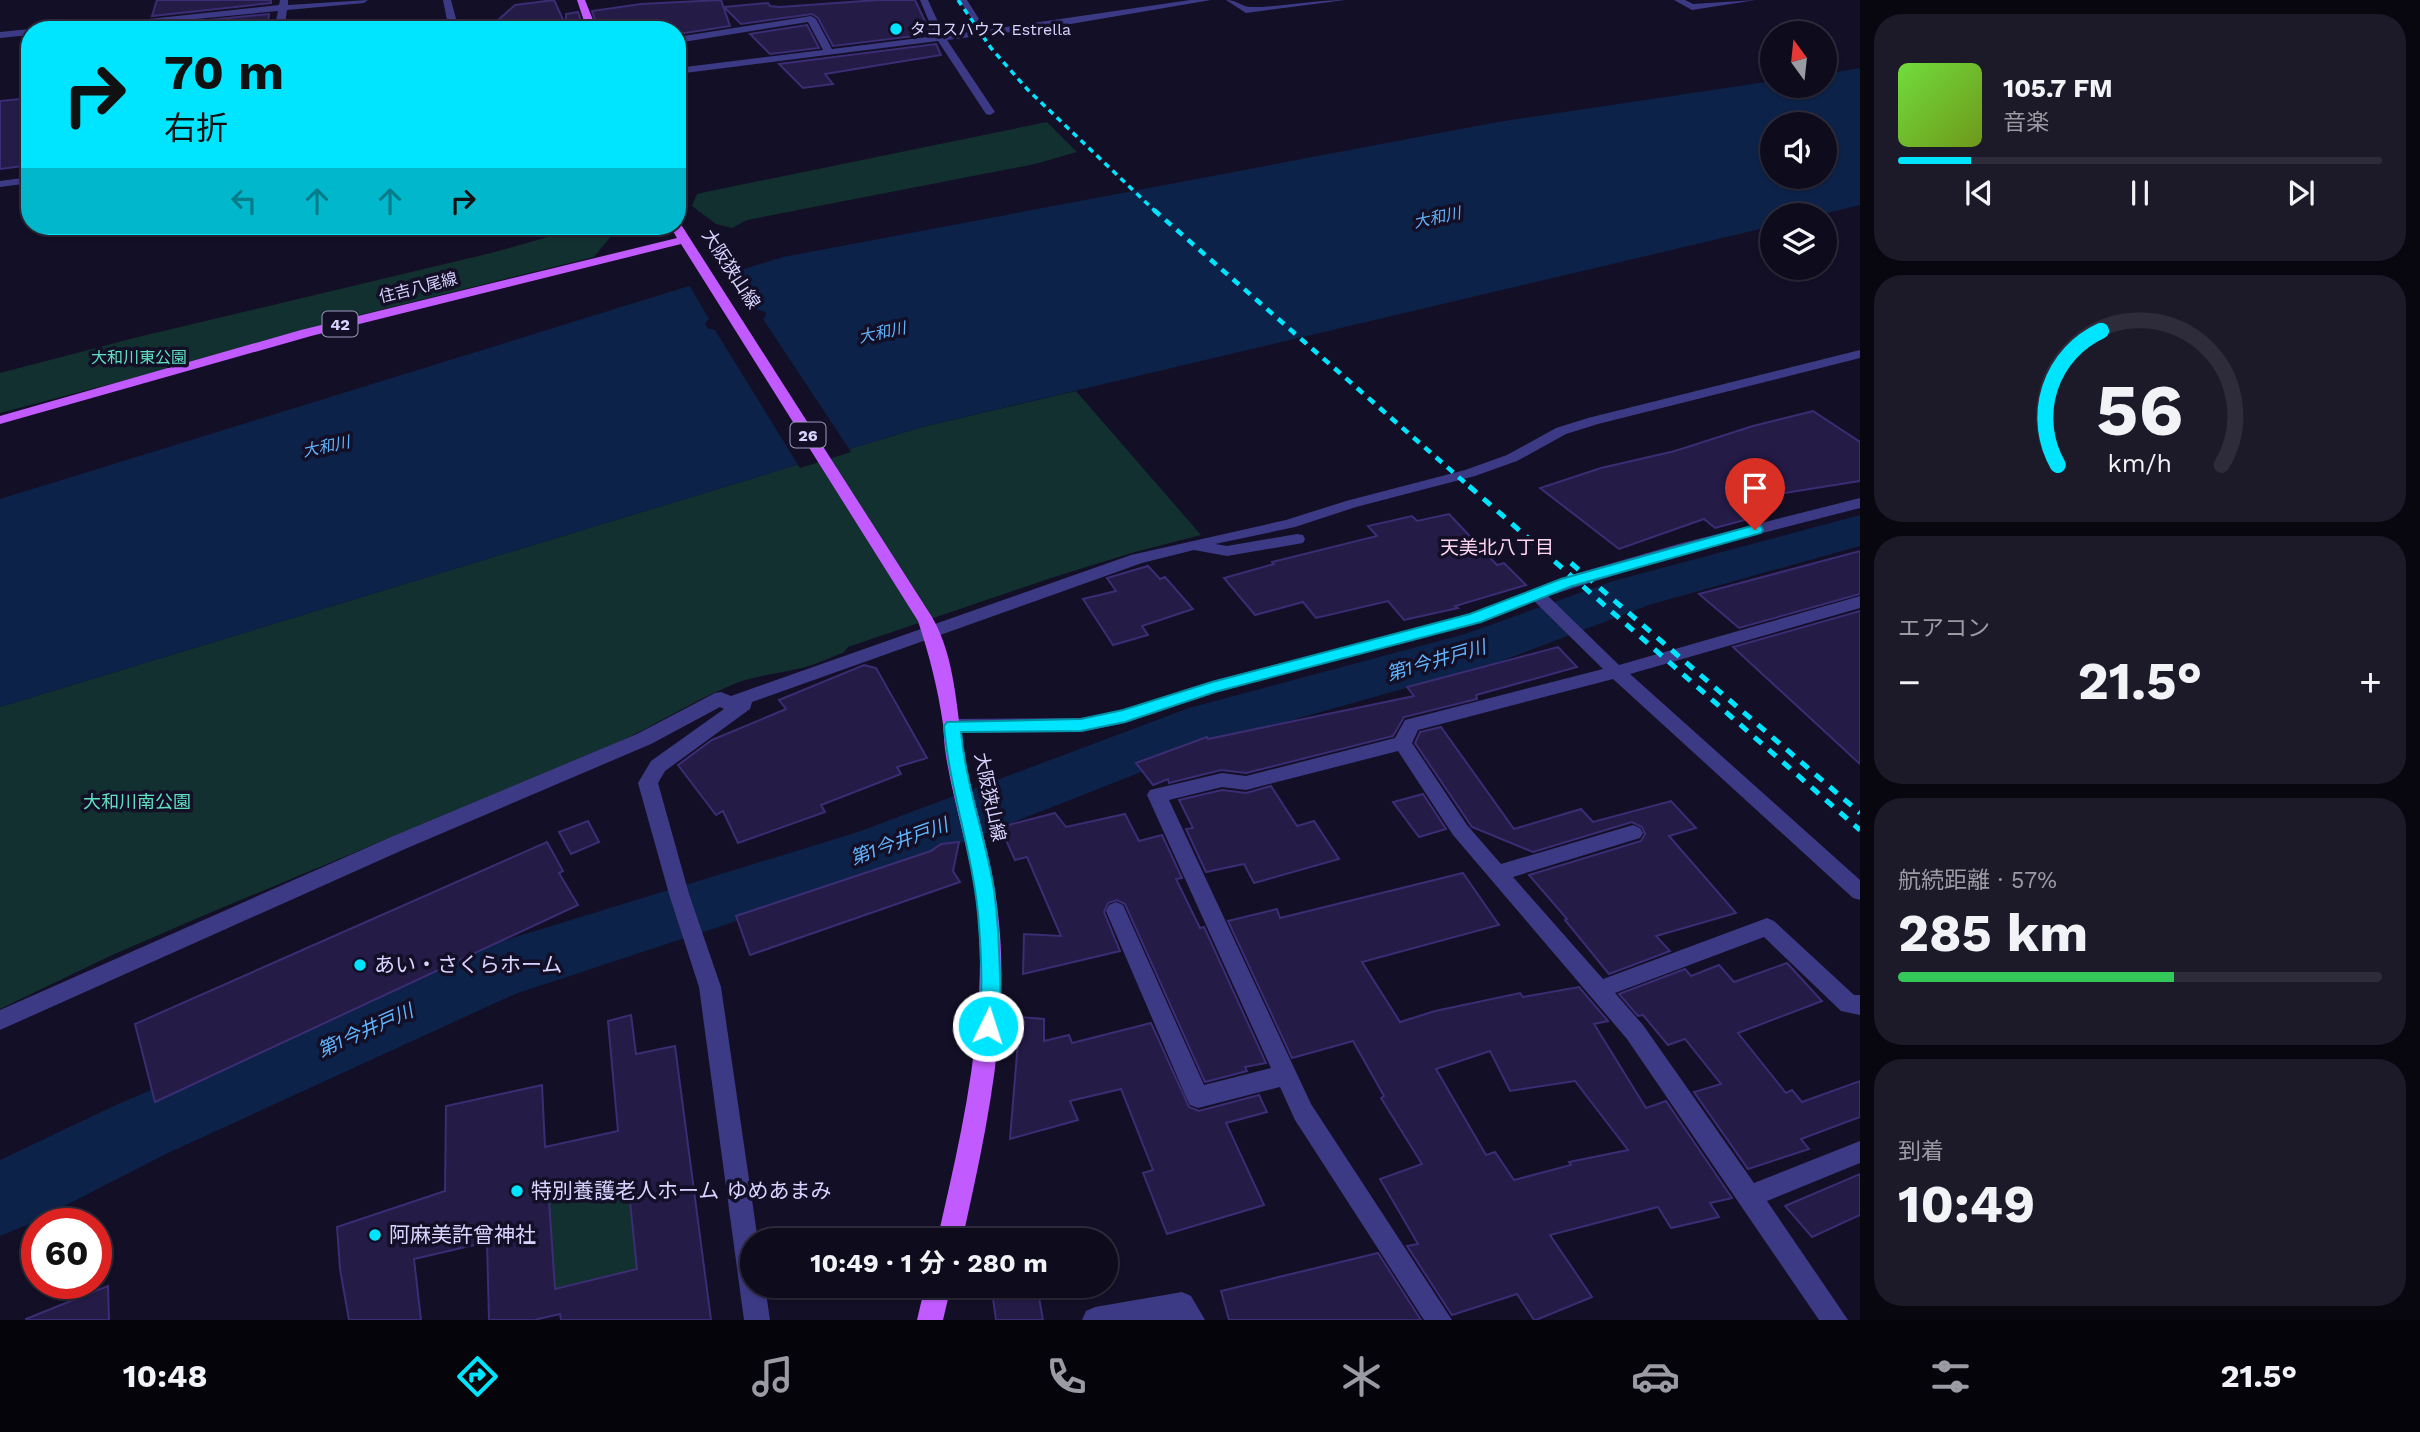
<!DOCTYPE html>
<html lang="ja">
<meta charset="utf-8">
<style>
body{margin:0;font-family:"Work Sans","Noto Sans JP",sans-serif;background:#1c1929;color:#f1f3f6;height:100vh;display:flex;flex-direction:column;font-size:26px;white-space:nowrap}
*{box-sizing:border-box;margin:0}
p{font-size:23px;color:#9b9ba3}
.icon{flex:none;width:38px;height:38px;fill:none;stroke:currentColor;stroke-width:2;stroke-linecap:round;stroke-linejoin:round}
.map{position:relative;flex:1;overflow:hidden}
.sheet{display:flex;flex-direction:column;gap:14px;padding:14px;background:#08060f;width:560px}
.sheet>*{flex:none}
.hud{position:absolute;left:21px;top:21px;width:665px;height:214px;border-radius:28px;box-shadow:0 2px 5px #0004,0 0 0 2px #2e2b3b;background:#00e5ff;color:#111;overflow:hidden}
.needle{width:46px;rotate:345deg}
.controls{position:absolute;left:1760px;top:21px;display:grid;gap:14px}
.controls a{display:grid;place-items:center;width:77px;height:77px;border-radius:50%;background:#0e0b1c;box-shadow:0 2px 5px #0004,0 0 0 2px #2e2b3b;font-size:35px}
.speed{position:absolute;left:21px;top:1208px;display:flex;gap:14px;font-size:35px;font-weight:700;text-align:center}
.speed>*{display:grid;place-content:center;width:91px;height:91px;border-radius:50%;background:#0e0b1c;box-shadow:0 2px 5px #0004,0 0 0 2px #2e2b3b;line-height:1}
.speed .limit{border:10px solid #d22;background:#fff;color:#111}
.pin{position:absolute;display:grid;place-items:center;width:60px;height:60px;color:#fff;margin:-72px -30px;border-radius:50% 50% 50% 0;rotate:-45deg;box-shadow:0 0 7px #0007}
.pin .icon{rotate:45deg}
.me{position:absolute;width:77px;margin:-38px;rotate:4deg;stroke-linejoin:round;filter:drop-shadow(0 0 5px #0008)}
.turn{display:flex;align-items:center;gap:24px;height:147px;padding:0 28px;font-size:32px}
.turn .icon{width:91px;height:91px;stroke-width:2.5}
.turn b{display:block;font-size:49px;line-height:60px}
.lanes{display:flex;align-items:center;height:66px;padding:0 28px;background:#0003;justify-content:center;gap:35px;direction:ltr}
.lanes .off{opacity:.35}
.big{font-size:52px;font-weight:700;line-height:1.1}
.sheet .card{flex:1;display:flex;flex-direction:column;justify-content:center;gap:10px;min-width:0;padding:0 24px;border-radius:28px;background:#1c1929}
.sheet .dial{align-items:center;gap:0}
.dial svg{height:182px;overflow:visible;fill:none;stroke:#2e2b3b;stroke-width:7;stroke-linecap:round;text-anchor:middle}
.dial text{fill:#f1f3f6;stroke:none}
.song{display:flex;align-items:center;gap:21px}
.cover{width:84px;height:84px;border-radius:10px;background:linear-gradient(135deg,hsl(100 70% 55%),hsl(80 70% 35%))}
.played{height:7px;border-radius:4px;background:linear-gradient(90deg,#00e5ff 15%,#2e2b3b 15%)}
.keys{display:flex;justify-content:space-around;direction:ltr}
.heat{display:flex;justify-content:space-between;align-items:center;font-size:38px;direction:ltr}
.charge{height:10px;border-radius:5px;background:linear-gradient(90deg,#34c759 57%,#2e2b3b 0)}
.trip{position:absolute;left:740px;top:1228px;width:378px;height:70px;border-radius:35px;background:#0e0b1c;box-shadow:0 2px 5px #0004,0 0 0 2px #2e2b3b;font-weight:700;line-height:70px;text-align:center}
.tab-bar{display:flex;height:112px;justify-content:space-around;align-items:center;background:#06040b;color:#9b9ba3}
.tab-bar .icon{width:49px;height:49px}
.tab-bar .on{color:#00e5ff}
.tab-bar b{font-size:32px;color:#f1f3f6}
main{display:flex;flex:1;min-height:0}
.map>svg:first-child{display:block}
.green{fill:#12302f}
.water{fill:#0c2248;fill-rule:evenodd}
.pier{fill:#130f26}
.lines{fill:none;stroke-linecap:round;stroke-linejoin:round}
.river{fill:#0c2248;fill-rule:evenodd}
.building{fill:#241b47;stroke:#3b2d73;stroke-width:2;fill-rule:evenodd}
.minor{fill:#3d3a85;fill-rule:evenodd}
.major{fill:#c25bff;fill-rule:evenodd}
.rail-far2{stroke:#00e5ff;stroke-width:3.5;stroke-dasharray:6 5;stroke-linecap:butt}
.rail-far1{stroke:#00e5ff;stroke-width:4.5;stroke-dasharray:8 7;stroke-linecap:butt}
.rail{stroke:#00e5ff;stroke-width:5;stroke-dasharray:10 9;stroke-linecap:butt}
.route{fill:#00e5ff;stroke:#0095a6;stroke-width:2}
.poi-dot{fill:#00e5ff;stroke:#130f26;stroke-width:2.5}
.labels{text-anchor:middle;stroke-width:7;stroke-linejoin:round;paint-order:stroke}
.far-poi-label{font-size:16px;fill:#d9d4ff;stroke:#130f26;text-anchor:start}
.far-water-label{font-size:16px;font-style:italic;fill:#62b6ff;stroke:#130f26}
.far-street-label{font-size:16px;fill:#d9d4ff;stroke:#130f26}
.shield{fill:#130f26;stroke:#9e99be;stroke-width:2}
.shield-label{font-size:16px;font-weight:bold;fill:#d9d4ff}
.far-park-label{font-size:16px;fill:#5fe0c0;stroke:#130f26}
.street-label{font-size:18px;fill:#d9d4ff;stroke:#130f26}
.park-label{font-size:18px;fill:#5fe0c0;stroke:#130f26}
.neighbourhood-label{font-size:19px;fill:#ffd6f0;stroke:#130f26}
.water-label{font-size:19px;font-style:italic;fill:#62b6ff;stroke:#130f26}
.near-poi-label{font-size:21px;fill:#d9d4ff;stroke:#130f26;text-anchor:start}
</style>
<main>
<div class="map">
<svg width="1860" height="1320" viewBox="0 0 1860 1320">
<rect width="100%" height="100%" fill="#130f26"/>
<g class="green">
<polygon points="1047,122 1077,152 1035,164 747,220 732,228 716,224 692,206 697,194 720,189"/>
<polygon points="587,226 617,226 612,235 594,257 352,317 198,361 0,413 0,373 138,337 491,253"/>
<path d="M1076,391L1201,535L1135,552L1051,578L848,647L843,653C828,658 813,666 797,669C775,674 755,676 734,684C692,701 655,726 614,744L200,917L110,956L0,1009V707L922,427Z"/>
<polygon points="628,1182 637,1269 555,1289 549,1201"/>
</g>
<path class="water" d="M1860,68V205L1819,215H1773V226L922,427L0,707V499L783,257L1498,122L1773,81V86H1825V74ZM1773,124H1825V177H1773Z"/>
<polygon class="pier" points="729,270 755,309 765,312 766,315 763,319 851,452 800,468 715,330 707,328 705,323 709,319 688,283"/>
<g class="lines">
<polygon class="river" points="1860,515 1860,546 1649,605 1499,662 1225,739 895,869 515,994 168,1153 27,1225 0,1236 0,1160 116,1105 496,943 858,832 1189,708 1465,634 1613,581"/>
</g>
<g class="building">
<polygon points="157,0 271,0 271,3 152,16"/>
<polygon points="554,0 566,26 566,14 578,12 584,30 487,30 515,5"/>
<polygon points="721,0 730,26 679,34 677,30 599,30 592,11 641,4"/>
<polygon points="878,0 915,0 931,34 833,46 818,18 812,14 741,24 724,7 768,3 770,6 780,7"/>
<polygon points="269,14 267,30 148,30 149,26"/>
<polygon points="807,25 819,48 770,54 750,34"/>
<polygon points="936,44 941,55 825,74 833,84 803,88 779,64"/>
<polygon points="30,98 30,165 0,169 0,101"/>
<polygon points="1813,411 1860,442 1860,481 1771,495 1777,500 1751,506 1763,515 1715,528 1704,519 1619,549 1540,488 1601,468 1675,451 1753,426"/>
<polygon points="1449,514 1497,565 1504,563 1526,585 1455,606 1458,608 1404,620 1388,601 1316,618 1303,602 1255,615 1224,578 1274,564 1272,562 1377,536 1368,526 1412,516 1417,521"/>
<polygon points="1860,551 1860,594 1739,628 1699,594"/>
<polygon points="1148,566 1160,579 1165,577 1193,609 1142,626 1148,635 1113,645 1083,599 1116,591 1107,578"/>
<polygon points="1860,611 1860,764 1733,647"/>
<polygon points="1558,647 1577,667 1476,695 1477,699 1404,717 1393,736 1246,773 1221,770 1169,783 1168,779 1153,785 1136,763 1207,737 1208,739 1414,696 1407,687"/>
<polygon points="864,665 876,668 927,758 897,767 901,774 821,805 825,812 738,843 723,811 716,815 678,765 712,740 786,709 779,700"/>
<polygon points="1441,727 1514,829 1581,809 1593,822 1671,801 1696,828 1669,836 1736,913 1656,936 1670,951 1609,974 1565,920 1567,919 1529,875 1641,841 1645,834 1642,827 1632,822 1533,852 1472,827 1415,743 1420,732"/>
<polygon points="1271,786 1297,826 1314,821 1339,859 1254,883 1244,864 1206,872 1186,829 1193,828 1179,800 1222,790 1246,793"/>
<polygon points="1423,794 1446,829 1419,837 1393,802"/>
<polygon points="1055,813 1066,827 1125,814 1139,841 1162,835 1182,878 1176,879 1200,928 1204,927 1266,1063 1245,1067 1247,1071 1205,1082 1125,904 1117,900 1108,903 1104,912 1120,951 1023,974 1024,934 1061,936 1027,857 1015,860 1000,827"/>
<polygon points="588,821 599,842 571,854 559,832"/>
<polygon points="547,842 563,871 559,873 578,905 155,1102 135,1024"/>
<polygon points="959,842 953,871 960,882 750,955 736,916 931,851 941,844"/>
<path d="M1463,873L1499,925L1362,962L1400,1022L1435,1011L1520,993L1523,997L1579,987L1608,1021L1594,1024L1646,1108L1666,1101L1732,1198L1710,1203L1719,1217L1671,1228L1658,1207L1550,1235L1592,1297L1536,1320H1534L1517,1294L1452,1315L1407,1246L1418,1244L1380,1179L1422,1164L1381,1098L1384,1096L1353,1041L1292,1058L1228,921L1277,909L1280,918ZM1490,1051L1510,1091L1575,1081L1628,1150L1569,1162L1571,1165L1514,1180L1495,1152L1486,1155L1436,1069Z"/>
<polygon points="1787,963 1822,1001 1738,1033 1786,1093 1792,1090 1802,1102 1860,1081 1860,1117 1801,1139 1809,1149 1748,1169 1694,1092 1721,1084 1685,1039 1668,1045 1643,1015 1638,1016 1619,994 1685,969 1691,976 1719,965 1734,982"/>
<path d="M631,1015L636,1054L675,1046L711,1320H561L560,1314L534,1320H489L487,1242L414,1259L421,1320H349L340,1269L337,1227L445,1191L446,1106L542,1085L545,1147L618,1131L608,1021ZM628,1182L637,1269L555,1289L549,1201Z"/>
<polygon points="1020,1017 1044,1019 1044,1041 1069,1035 1072,1043 1151,1023 1189,1107 1199,1111 1259,1095 1267,1112 1226,1123 1264,1205 1167,1234 1143,1173 1153,1170 1121,1089 1070,1101 1078,1120 1010,1139"/>
<polygon points="1860,1174 1860,1215 1812,1237 1785,1206"/>
<polygon points="1378,1253 1421,1320 1229,1320 1221,1291"/>
<polygon points="108,1286 109,1320 26,1320 26,1319"/>
<polygon points="1037,1286 1043,1320 996,1320 992,1291"/>
</g>
<g class="lines">
<g class="minor">
<polygon points="280,0 288,0 288,5 368,0 364,3 287,10 284,30 274,30 278,11 82,30 46,30 279,5"/>
<polygon points="443,0 451,0 459,30 449,30"/>
<polygon points="920,0 928,0 944,35 980,30 959,0 967,0 986,30 1190,0 1211,0 1053,27 947,40 995,112 990,115 986,114 938,41 677,74 677,68 823,50 808,22 677,43 677,37 811,16 816,19 832,49 935,36"/>
<path d="M1226,0C1237,0 1242,7 1251,7C1283,7 1314,0 1345,0L1246,13Z"/>
<polygon points="1674,0 1685,0 1693,4 1756,0 1692,10"/>
<polygon points="30,29 32,30 30,30 30,35 0,38 0,32"/>
<polygon points="30,177 30,183 0,187 0,181"/>
<polygon points="1860,350 1860,358 1598,424 1566,434 1517,461 1475,476 1356,507 1295,527 1215,544 1227,546 1297,534 1303,535 1305,539 1303,543 1227,556 1194,550 1142,563 752,702 750,709 665,771 658,783 689,894 721,987 758,1241 752,1241 752,1286 765,1286 770,1320 744,1320 699,987 669,894 638,783 651,761 724,709 720,707 651,744 405,849 0,1030 0,1010 391,837 637,734 715,693 721,692 731,696 1131,555 1286,520 1346,501 1465,470 1507,455 1556,428 1588,418"/>
<polygon points="1860,498 1860,508 1689,552 1548,596 1619,665 1860,596 1860,608 1630,674 1860,880 1860,900 1853,898 1613,679 1418,730 1412,743 1467,825 1501,864 1633,825 1640,828 1643,833 1640,838 1513,877 1603,979 1767,918 1774,921 1854,995 1860,995 1860,1015 1841,1011 1764,937 1615,993 1643,1025 1754,1183 1860,1141 1860,1163 1767,1201 1848,1320 1819,1320 1627,1039 1453,835 1398,751 1246,790 1222,787 1169,800 1311,1104 1452,1320 1424,1320 1295,1120 1280,1087 1198,1108 1190,1105 1186,1097 1106,911 1109,905 1116,902 1123,905 1204,1085 1271,1068 1147,795 1150,790 1222,773 1246,776 1395,738 1405,720 1603,669 1534,601 1481,622 1216,692 1125,723 1081,732 952,733 946,731 943,726 946,721 952,719 1081,718 1123,710 1212,681 1470,614 1561,578 1678,544"/>
<polygon points="1182,1292 1191,1296 1205,1320 1082,1320 1086,1311 1095,1307"/>
</g>
<g class="major">
<polygon points="577,0 585,0 597,30 587,30"/>
<path d="M677,223L682,226L932,617C956,658 956,711 964,755C974,806 991,854 997,905C1012,1018 986,1132 962,1241H937C962,1132 989,1018 977,906C971,855 954,806 946,756C944,745 944,734 943,724C938,689 929,654 918,621L681,244L311,336L0,424V416L301,330L677,238L670,226H677Z"/>
<polygon points="925,1286 951,1286 943,1320 917,1320"/>
</g>
<polyline class="rail-far2" points="958,0 991,48 1028,90 1156,212"/>
<polyline class="rail-far1" points="1154,210 1471,488"/>
<g class="rail">
<polyline points="1469,486 1860,830"/>
<polyline points="1571,563 1860,813"/>
</g>
</g>
<path class="route" d="M1755,525L1761,526L1763,530L1761,533L1572,586L1481,622L1215,692L1125,722L1081,731L961,732C966,784 984,833 993,884C998,914 999,944 1000,975C1000,993 1003,1016 995,1033L988,1035L981,1033C976,1023 980,1012 981,1001C982,977 981,951 979,926C975,859 950,794 944,726L947,722L1081,719L1123,710L1212,682L1470,614L1561,579Z"/>
<g class="poi-dot">
<circle cx="896" cy="29" r="7"/>
<circle cx="360" cy="965" r="7"/>
<circle cx="517" cy="1191" r="7"/>
<circle cx="375" cy="1235" r="7"/>
</g>
<g class="labels">
<g class="far-poi-label">
<text x="910" y="35">タコスハウス Estrella</text>
</g>
<g class="far-water-label">
<text transform="translate(1437 217) rotate(-12)" y="6">大和川</text>
<text transform="translate(882 332) rotate(-12)" y="6">大和川</text>
<text transform="translate(326 446) rotate(-12)" y="6">大和川</text>
</g>
<g class="far-street-label">
<text transform="translate(418 287) rotate(-14)" y="6">住吉八尾線</text>
</g>
<g class="shield">
<rect x="322.5" y="311.5" width="35" height="25" rx="5"/>
<rect x="790.5" y="422.5" width="35" height="25" rx="5"/>
</g>
<g class="shield-label">
<text x="340" y="330">42</text>
<text x="808" y="441">26</text>
</g>
<g class="far-park-label">
<text x="139" y="363">大和川東公園</text>
</g>
<g class="street-label">
<text transform="translate(731 269) rotate(57)" y="6">大阪狭山線</text>
<text transform="translate(990 797) rotate(78)" y="6">大阪狭山線</text>
</g>
<g class="park-label">
<text x="137" y="808">大和川南公園</text>
</g>
<g class="neighbourhood-label">
<text x="1497" y="554">天美北八丁目</text>
</g>
<g class="water-label">
<text transform="translate(1436 660) rotate(-16)" y="7">第1今井戸川</text>
<text transform="translate(899 841) rotate(-20)" y="7">第1今井戸川</text>
<text transform="translate(365 1030) rotate(-24)" y="7">第1今井戸川</text>
</g>
<g class="near-poi-label">
<text x="374" y="972">あい・さくらホーム</text>
<text x="531" y="1198">特別養護老人ホーム ゆめあまみ</text>
<text x="389" y="1242">阿麻美許曾神社</text>
</g>
</g>
</svg>
<div class="controls">
<a><svg class="needle" viewBox="-14 -14 28 28"><path d="M0-13l5 13h-10z" fill="#e53935"/><path d="M0 13l5-13h-10z" fill="#9b9ba3"/></svg></a>
<a><svg class="icon" aria-label="sound" viewBox="0 0 24 24"><path d="M4 9h4l5-4v14l-5-4H4zM17 9q2 3 0 6"/></svg></a>
<a><svg class="icon" aria-label="layers" viewBox="0 0 24 24"><path d="M12 4l9 5-9 5-9-5zM3 14l9 5 9-5"/></svg></a>
</div>
<div class="speed"><div class="limit">60</div></div>
<div class="pin" style="left:1755px;top:530px;background:#d93025"><svg class="icon" aria-label="arrive" viewBox="0 0 24 24"><path d="M6 21V4h12l-3 4 3 4H6"/></svg></div>
<svg class="me" style="left:988px;top:1026px" viewBox="-20 -20 40 40"><circle r="17" fill="#00e5ff" stroke="#fff" stroke-width="3"/><path d="M0-11L8 9 0 5-8 9z" fill="#fff"/></svg>
<div class="trip">10:49 · 1 分 · 280 m</div>
<div class="hud">
<div class="turn"><svg class="icon" aria-label="right" viewBox="0 0 24 24"><path d="M7 20v-9h11M14 6l5 5-5 5"/></svg><div><b>70 m</b>右折</div></div>
<div class="lanes"><svg class="icon off" aria-label="left" viewBox="0 0 24 24"><path d="M17 20v-9H6M10 6l-5 5 5 5"/></svg><svg class="icon off" aria-label="ahead" viewBox="0 0 24 24"><path d="M12 20V5M6 11l6-6 6 6"/></svg><svg class="icon off" aria-label="ahead" viewBox="0 0 24 24"><path d="M12 20V5M6 11l6-6 6 6"/></svg><svg class="icon" aria-label="right" viewBox="0 0 24 24"><path d="M7 20v-9h11M14 6l5 5-5 5"/></svg></div>
</div>
</div>
<section class="sheet">
<div class="card">
<div class="song"><i class="cover"></i><div><b>105.7 FM</b><p>音楽</p></div></div>
<div class="played"></div>
<div class="keys"><svg class="icon" aria-label="previous" viewBox="0 0 24 24"><path d="M18 5L8 12l10 7zM5 5v14"/></svg><svg class="icon" aria-label="pause" viewBox="0 0 24 24"><path d="M8 5v14M16 5v14"/></svg><svg class="icon" aria-label="next" viewBox="0 0 24 24"><path d="M6 5l10 7-10 7zM19 5v14"/></svg></div>
</div>
<div class="card dial"><svg viewBox="0 0 100 80">
<path d="M14 69A42 42 0 1 1 86 69"/>
<path d="M14 69A42 42 0 0 1 33 10" stroke="#00e5ff"/>
<text x="50" y="56" font-size="32" font-weight="700">56</text>
<text x="50" y="72" font-size="11">km/h</text>
</svg></div>
<div class="card"><p>エアコン</p>
<div class="heat"><a>−</a><b class="big">21.5°</b><a>+</a></div>
</div>
<div class="card"><p>航続距離 · 57%</p><b class="big">285 km</b><div class="charge"></div></div>
<div class="card"><p>到着</p><b class="big">10:49</b></div>
</section>
</main>
<nav class="tab-bar">
<b>10:48</b>
<svg class="icon on" aria-label="directions" viewBox="0 0 24 24"><path d="M12 3l9 9-9 9-9-9zM9 14v-3h6M13 9l2 2-2 2"/></svg>
<svg class="icon" aria-label="music" viewBox="0 0 24 24"><path d="M9 18V5l10-2v13"/><circle cx="6" cy="18" r="3"/><circle cx="16" cy="16" r="3"/></svg>
<svg class="icon" aria-label="phone" viewBox="0 0 24 24"><path d="M5 4h4l2 5-3 2q2 4 5 5l2-3 5 2v4C11 20 4 13 5 4z"/></svg>
<svg class="icon" aria-label="climate" viewBox="0 0 24 24"><path d="M12 3v18M4 7l16 10M4 17L20 7"/></svg>
<svg class="icon" aria-label="car" viewBox="0 0 24 24"><path d="M5 17H2v-5l4-1 3-4h7l3 4 3 1v5h-3M9 17h6M6 11h13"/><circle cx="7" cy="17" r="2"/><circle cx="17" cy="17" r="2"/></svg>
<svg class="icon" aria-label="filters" viewBox="0 0 24 24"><path d="M4 7h16M4 17h16"/><circle cx="9" cy="7" r="2"/><circle cx="15" cy="17" r="2"/></svg>
<b>21.5°</b>
</nav>
